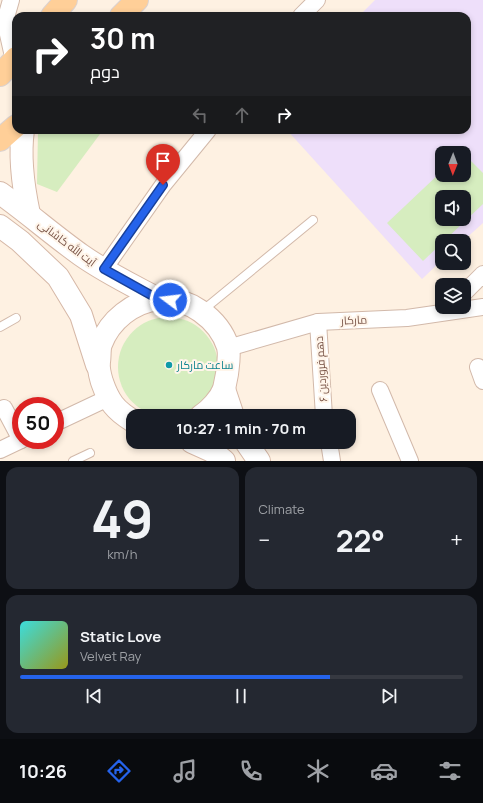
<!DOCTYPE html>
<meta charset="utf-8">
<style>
body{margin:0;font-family:Manrope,Cairo,sans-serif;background:#242831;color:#f1f3f6;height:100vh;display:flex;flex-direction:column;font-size:15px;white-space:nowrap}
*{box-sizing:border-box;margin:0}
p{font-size:13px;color:#9ea1a6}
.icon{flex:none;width:22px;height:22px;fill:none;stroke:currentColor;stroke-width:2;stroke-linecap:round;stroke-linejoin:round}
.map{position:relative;height:461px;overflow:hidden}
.panel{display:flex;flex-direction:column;gap:6px;padding:6px;background:#0d0f14;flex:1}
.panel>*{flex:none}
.banner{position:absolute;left:12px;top:12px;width:459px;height:122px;border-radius:12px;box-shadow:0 2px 6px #0003;background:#202124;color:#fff;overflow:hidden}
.needle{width:26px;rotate:181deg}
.fabs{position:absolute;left:435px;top:146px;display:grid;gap:8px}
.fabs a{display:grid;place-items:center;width:36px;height:36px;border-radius:8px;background:#171b24;box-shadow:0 2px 6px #0003;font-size:20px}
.speed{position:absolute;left:12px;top:397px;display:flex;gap:8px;font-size:20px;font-weight:700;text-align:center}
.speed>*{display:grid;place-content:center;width:52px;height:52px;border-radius:50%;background:#171b24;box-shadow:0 2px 6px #0003;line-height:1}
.speed .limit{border:6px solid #d22;background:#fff;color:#111}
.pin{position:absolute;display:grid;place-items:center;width:34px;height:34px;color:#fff;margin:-41px -17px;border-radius:50% 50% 50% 0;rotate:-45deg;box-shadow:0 0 4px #0007}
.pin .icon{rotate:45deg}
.me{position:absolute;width:44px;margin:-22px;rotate:285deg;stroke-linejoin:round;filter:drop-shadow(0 0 3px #0008)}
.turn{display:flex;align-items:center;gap:14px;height:84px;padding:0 12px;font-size:18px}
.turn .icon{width:52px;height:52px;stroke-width:2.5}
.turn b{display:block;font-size:28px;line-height:34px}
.lanes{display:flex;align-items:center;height:38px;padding:0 12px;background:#0003;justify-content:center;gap:20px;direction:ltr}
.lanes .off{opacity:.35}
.big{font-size:30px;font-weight:700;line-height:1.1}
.panel .tile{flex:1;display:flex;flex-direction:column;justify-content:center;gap:6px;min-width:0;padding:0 14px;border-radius:12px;background:#242831}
.panel .dial{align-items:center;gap:0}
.dial b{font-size:52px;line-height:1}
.song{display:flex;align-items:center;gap:12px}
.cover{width:48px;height:48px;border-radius:6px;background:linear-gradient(135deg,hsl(180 70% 55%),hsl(60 70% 35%))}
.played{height:4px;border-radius:2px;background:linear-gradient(90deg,#2563eb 70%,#363941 70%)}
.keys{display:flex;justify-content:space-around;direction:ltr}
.heat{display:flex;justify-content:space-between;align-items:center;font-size:22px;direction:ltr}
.panel .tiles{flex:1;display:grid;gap:6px;grid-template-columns:1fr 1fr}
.tile:last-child{grid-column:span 2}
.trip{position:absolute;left:126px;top:409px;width:230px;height:40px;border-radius:12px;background:#171b24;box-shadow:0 2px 6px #0003;font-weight:700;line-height:40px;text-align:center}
.tabs{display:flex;height:64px;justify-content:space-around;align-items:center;background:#090b0e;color:#9ea1a6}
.tabs .icon{width:28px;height:28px}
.tabs .selected{color:#2563eb}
.tabs b{font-size:18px;color:#f1f3f6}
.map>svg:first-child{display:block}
.education{fill:#eedffa;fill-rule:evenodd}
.green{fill:#d6edbf;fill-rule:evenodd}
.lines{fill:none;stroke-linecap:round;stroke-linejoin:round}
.service-casing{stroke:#d2b9aa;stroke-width:10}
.minor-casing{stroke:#d2b9aa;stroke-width:18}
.secondary-casing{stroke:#d6b8a7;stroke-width:24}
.primary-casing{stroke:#dcd2cf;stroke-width:24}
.service{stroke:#fff;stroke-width:8}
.minor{stroke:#fff;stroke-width:16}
.secondary{stroke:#fff;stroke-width:22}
.primary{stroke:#ffcf98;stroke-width:22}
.route-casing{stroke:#184099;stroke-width:10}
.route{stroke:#2563eb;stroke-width:7}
.culture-dot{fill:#0f9aa8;stroke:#fff5ea;stroke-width:1.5}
.labels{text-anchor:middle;stroke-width:4;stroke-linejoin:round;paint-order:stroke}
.street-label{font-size:11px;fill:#785346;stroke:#fff5ea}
.culture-label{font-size:11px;fill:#0d838f;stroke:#fff5ea;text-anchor:start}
</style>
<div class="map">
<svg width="483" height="461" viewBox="0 0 483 461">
<rect width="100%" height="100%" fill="#fef1e2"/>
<path class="education" d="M375,0H483V223L463,241H442V260L422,279L287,130H467V16H359ZM442,153H464V175H442ZM442,197H464V219H442Z"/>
<g class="green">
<polygon points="38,130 103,130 57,192 37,184"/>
<path d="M464,154L483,173V204L444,241H442V243L423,261L387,223L442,171V175H464ZM442,197H464V219H442Z"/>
<circle cx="168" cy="367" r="50"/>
</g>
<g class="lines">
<g class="service-casing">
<g id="service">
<polyline points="202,311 313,220"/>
<polyline points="0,327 16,318"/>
<polyline points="73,461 90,453"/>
</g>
</g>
<g class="minor-casing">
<g id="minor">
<polyline points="11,0 5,21 14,61"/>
<polyline points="301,16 317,0"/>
<polyline points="104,269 163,185 208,130"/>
<polyline points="464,293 483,274"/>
<polyline points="318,322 324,416"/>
<polyline points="228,348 318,322 407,318 483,307"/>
<polyline points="478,367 483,381"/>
<polyline points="380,390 410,461"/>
<polyline points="4,408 21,440"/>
<polyline points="55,423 108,398"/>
<polyline points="329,442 332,461"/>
<polyline points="0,450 21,440"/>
</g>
</g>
<g class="secondary-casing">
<g id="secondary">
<path d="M23,130C19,158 23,186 29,214"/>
<path d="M0,193C28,213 53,235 81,255C105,272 132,285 158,299"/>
<polyline points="0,226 20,241 58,277 81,315 97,365"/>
<polyline points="224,389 233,416"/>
<path d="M133,421C115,410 109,402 102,382C100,375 98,369 99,362C100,356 99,349 101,344C110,320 133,302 158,299C188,296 219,319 228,347C230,355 228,365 227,374C226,379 225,384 224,389C220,399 210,410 201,416"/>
<polyline points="192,442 212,451 224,461"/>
<polyline points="246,442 259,461"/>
</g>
</g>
<g class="primary-casing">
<g id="primary">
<polyline points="52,16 66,0"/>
<polyline points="121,16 137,0"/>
<polyline points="0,75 16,58"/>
<polyline points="0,140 16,126"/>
</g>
</g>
<use href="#service" class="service"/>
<use href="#minor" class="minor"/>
<use href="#secondary" class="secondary"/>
<use href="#primary" class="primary"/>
</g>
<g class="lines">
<g class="route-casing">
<polyline id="route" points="163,185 104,269 158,299 170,300"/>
</g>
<use href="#route" class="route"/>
</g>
<circle class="culture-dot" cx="169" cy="365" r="4"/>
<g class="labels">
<g class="street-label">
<text transform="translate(67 243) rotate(37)" y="4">آیت الله کاشانی</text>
<text transform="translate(354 320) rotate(-3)" y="4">مارکار</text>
<text transform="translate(321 369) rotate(-94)" y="4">دهم فروردین ۶</text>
</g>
<g class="culture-label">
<text x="177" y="369">ساعت مارکار</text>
</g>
</g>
</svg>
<div class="fabs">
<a><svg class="needle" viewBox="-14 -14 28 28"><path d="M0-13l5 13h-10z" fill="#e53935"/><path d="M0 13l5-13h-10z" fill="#9ea1a6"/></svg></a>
<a><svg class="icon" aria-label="sound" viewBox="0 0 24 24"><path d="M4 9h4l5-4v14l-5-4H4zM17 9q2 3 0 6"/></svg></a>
<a><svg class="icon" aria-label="search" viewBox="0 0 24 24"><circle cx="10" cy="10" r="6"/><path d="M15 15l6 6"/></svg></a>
<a><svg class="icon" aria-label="layers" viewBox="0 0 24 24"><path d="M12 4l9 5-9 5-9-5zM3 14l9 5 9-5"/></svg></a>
</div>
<div class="speed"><div class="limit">50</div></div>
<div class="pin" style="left:163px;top:185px;background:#d93025"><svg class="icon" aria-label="arrive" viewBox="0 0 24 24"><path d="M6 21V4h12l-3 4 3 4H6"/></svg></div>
<svg class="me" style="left:170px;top:300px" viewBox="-20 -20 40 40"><circle r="17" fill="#2563eb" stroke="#fff" stroke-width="3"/><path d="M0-11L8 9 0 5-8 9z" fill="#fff"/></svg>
<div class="trip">10:27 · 1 min · 70 m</div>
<div class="banner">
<div class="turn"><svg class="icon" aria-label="right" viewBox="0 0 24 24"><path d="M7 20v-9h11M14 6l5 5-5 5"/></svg><div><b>30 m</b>دوم</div></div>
<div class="lanes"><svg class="icon off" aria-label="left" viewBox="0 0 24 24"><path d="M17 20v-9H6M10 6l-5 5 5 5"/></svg><svg class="icon off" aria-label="ahead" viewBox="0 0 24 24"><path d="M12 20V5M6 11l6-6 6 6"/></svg><svg class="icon" aria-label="right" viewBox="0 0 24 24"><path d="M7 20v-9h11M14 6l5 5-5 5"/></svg></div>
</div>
</div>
<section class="panel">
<div class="tiles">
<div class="tile dial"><b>49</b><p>km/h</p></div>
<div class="tile"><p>Climate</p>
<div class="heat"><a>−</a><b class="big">22°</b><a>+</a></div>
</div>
<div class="tile">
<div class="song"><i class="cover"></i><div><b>Static Love</b><p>Velvet Ray</p></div></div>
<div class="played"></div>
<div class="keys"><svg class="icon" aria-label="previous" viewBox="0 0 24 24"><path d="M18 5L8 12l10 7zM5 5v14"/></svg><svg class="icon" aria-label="pause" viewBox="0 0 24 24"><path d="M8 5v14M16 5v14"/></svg><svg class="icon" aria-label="next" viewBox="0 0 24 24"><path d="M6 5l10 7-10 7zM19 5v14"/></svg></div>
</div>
</div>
</section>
<nav class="tabs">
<b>10:26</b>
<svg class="icon selected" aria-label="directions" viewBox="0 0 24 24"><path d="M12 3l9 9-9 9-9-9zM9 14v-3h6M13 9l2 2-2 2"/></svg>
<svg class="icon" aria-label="music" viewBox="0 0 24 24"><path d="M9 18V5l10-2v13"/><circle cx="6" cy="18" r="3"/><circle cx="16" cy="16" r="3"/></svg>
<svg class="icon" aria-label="phone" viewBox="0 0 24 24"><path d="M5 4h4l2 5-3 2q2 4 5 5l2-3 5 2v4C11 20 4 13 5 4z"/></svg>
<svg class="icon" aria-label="climate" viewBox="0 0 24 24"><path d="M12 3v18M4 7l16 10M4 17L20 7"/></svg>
<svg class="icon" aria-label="car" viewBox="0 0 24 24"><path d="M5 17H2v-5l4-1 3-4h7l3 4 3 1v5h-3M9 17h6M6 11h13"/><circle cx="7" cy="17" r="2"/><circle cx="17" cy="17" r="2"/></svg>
<svg class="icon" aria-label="filters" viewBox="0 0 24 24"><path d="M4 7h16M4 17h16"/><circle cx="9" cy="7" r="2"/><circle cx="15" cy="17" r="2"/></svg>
</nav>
